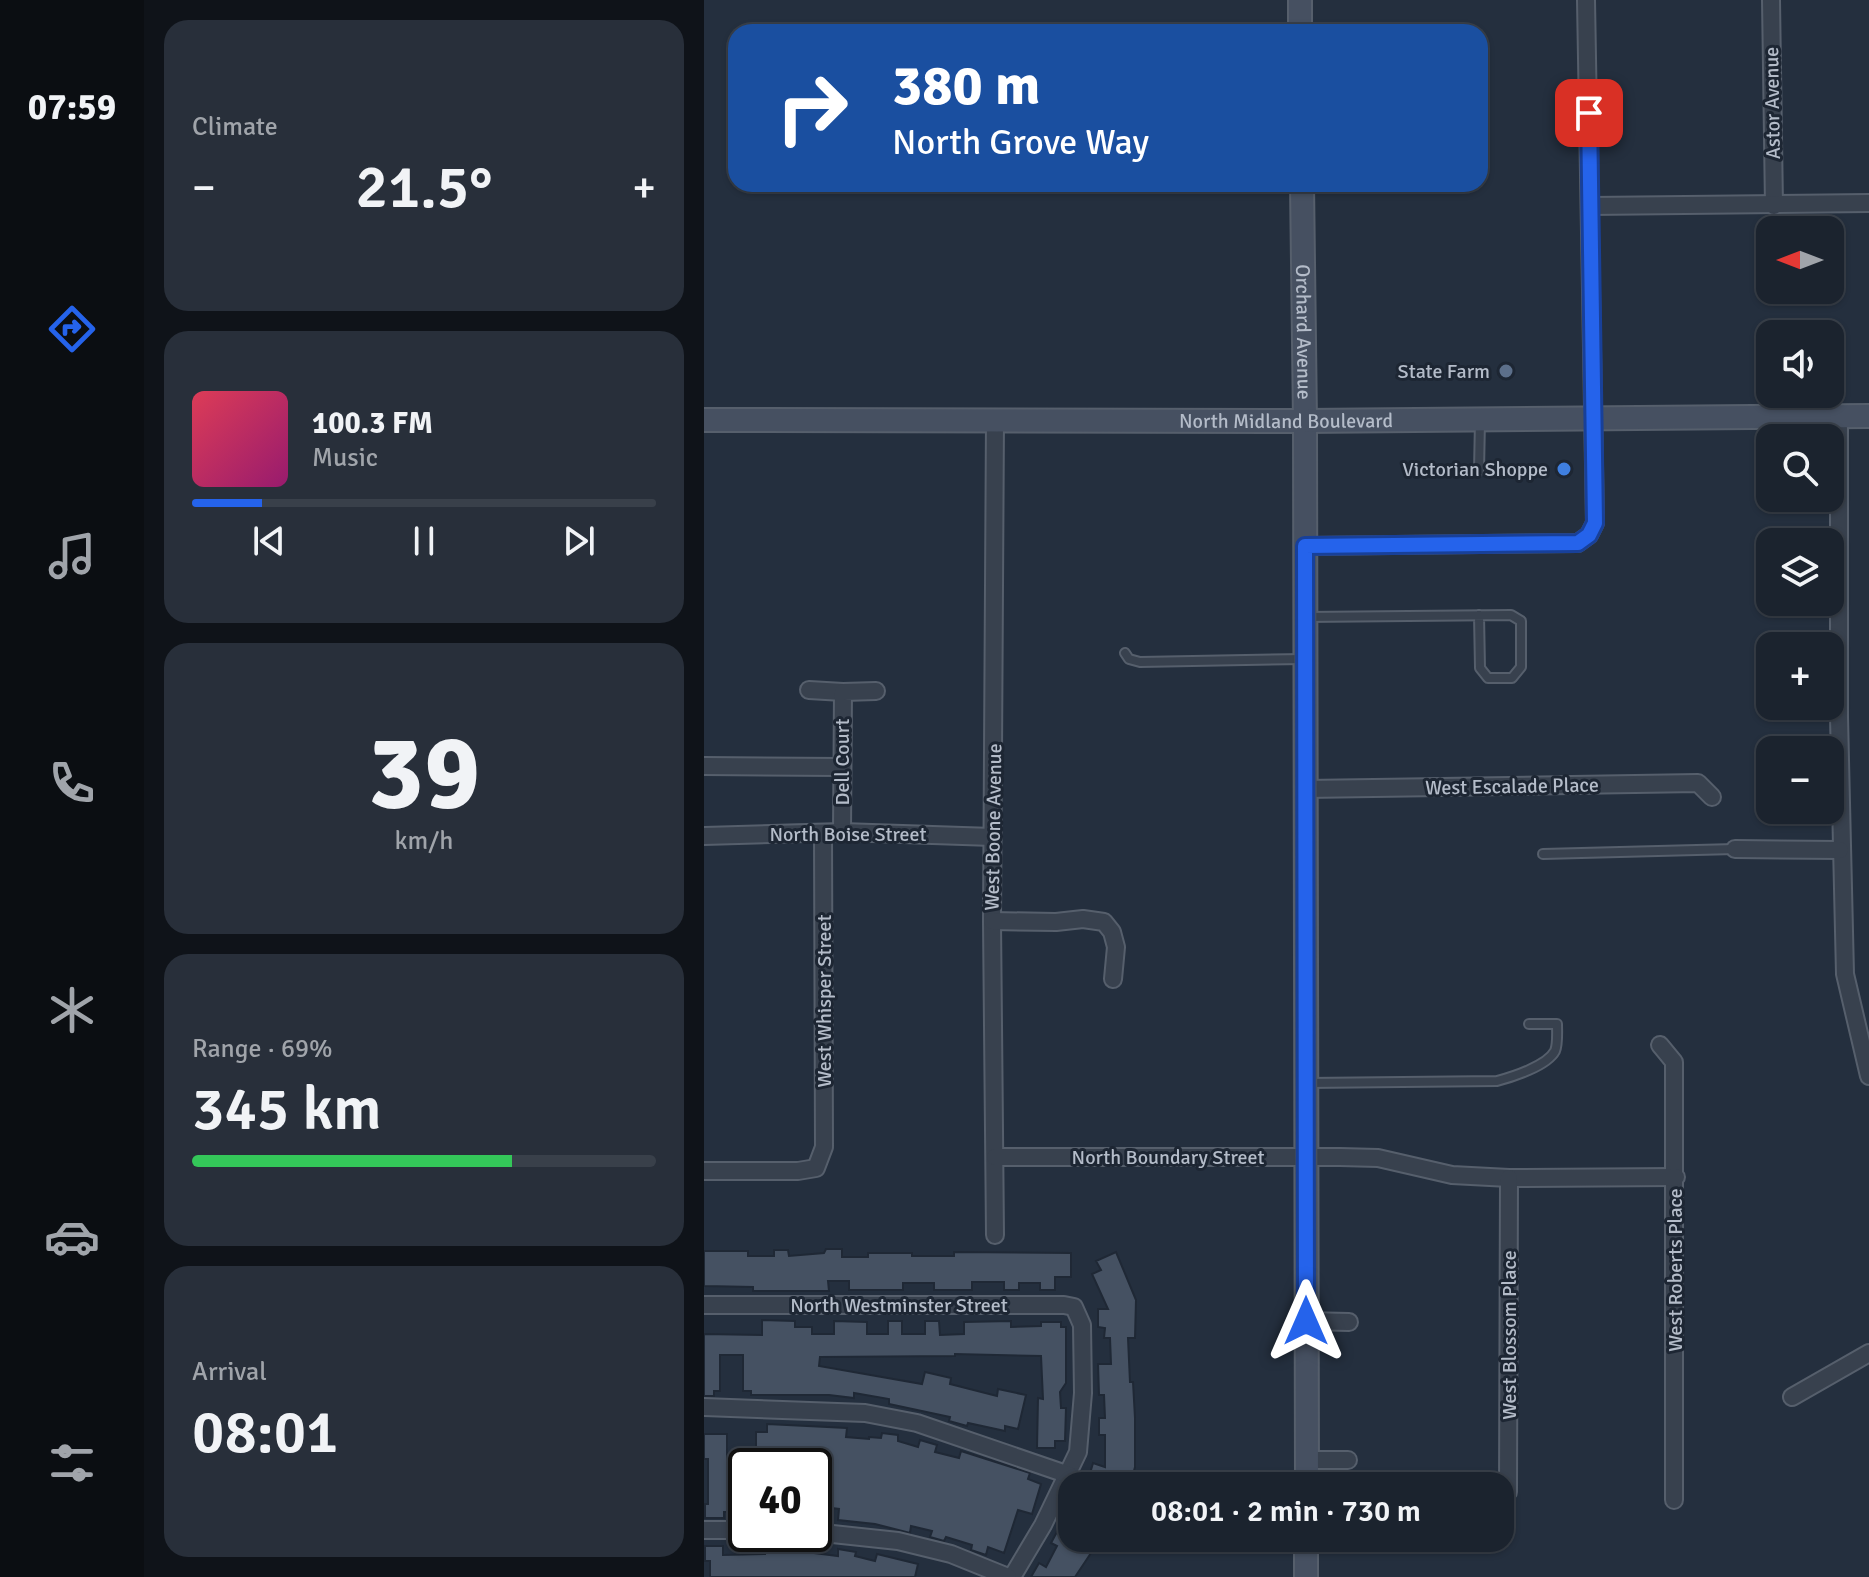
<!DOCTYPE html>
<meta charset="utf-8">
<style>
body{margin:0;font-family:Signika,sans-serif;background:#282f3a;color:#f1f3f6;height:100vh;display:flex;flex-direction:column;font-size:30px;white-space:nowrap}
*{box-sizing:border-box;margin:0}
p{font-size:26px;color:#a0a4aa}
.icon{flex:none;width:44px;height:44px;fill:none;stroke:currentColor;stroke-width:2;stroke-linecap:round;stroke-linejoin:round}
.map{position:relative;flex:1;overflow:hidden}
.sheet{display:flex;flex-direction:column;gap:20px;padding:20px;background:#0f1319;width:560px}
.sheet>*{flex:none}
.top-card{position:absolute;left:24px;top:24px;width:760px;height:168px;border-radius:24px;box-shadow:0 2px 6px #0004,0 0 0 2px #39404a;background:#1a4fa0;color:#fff;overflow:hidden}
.needle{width:52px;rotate:270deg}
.controls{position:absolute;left:1052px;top:216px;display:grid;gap:16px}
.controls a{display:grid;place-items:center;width:88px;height:88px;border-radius:16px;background:#1b232e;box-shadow:0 2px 6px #0004,0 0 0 2px #39404a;font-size:40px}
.speed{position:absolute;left:24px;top:1448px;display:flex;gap:16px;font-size:40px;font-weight:700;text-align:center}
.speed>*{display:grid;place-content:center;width:104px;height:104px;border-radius:50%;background:#1b232e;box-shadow:0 2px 6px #0004,0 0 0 2px #39404a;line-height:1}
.speed .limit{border:4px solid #111;border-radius:12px;background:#fff;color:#111}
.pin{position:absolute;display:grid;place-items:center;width:68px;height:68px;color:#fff;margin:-34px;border-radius:16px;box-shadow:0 4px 12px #0006}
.me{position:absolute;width:88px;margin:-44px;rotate:0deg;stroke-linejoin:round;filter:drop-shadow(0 0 6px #0008)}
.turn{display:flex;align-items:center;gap:28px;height:168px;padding:0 32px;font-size:36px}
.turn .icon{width:104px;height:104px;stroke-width:2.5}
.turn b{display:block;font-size:56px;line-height:68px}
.big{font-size:60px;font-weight:600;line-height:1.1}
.sheet .widget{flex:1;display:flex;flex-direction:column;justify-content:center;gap:12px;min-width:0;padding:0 28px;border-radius:24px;background:#282f3a}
.sheet .dial{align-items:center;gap:0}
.dial b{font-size:104px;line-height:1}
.song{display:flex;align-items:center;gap:24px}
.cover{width:96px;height:96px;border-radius:12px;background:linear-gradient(135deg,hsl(350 70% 55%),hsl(320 70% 35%))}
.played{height:8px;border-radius:4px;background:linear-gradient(90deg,#2563eb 15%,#39404a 15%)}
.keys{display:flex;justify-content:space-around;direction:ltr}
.heat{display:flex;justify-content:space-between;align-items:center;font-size:44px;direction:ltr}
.charge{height:12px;border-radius:6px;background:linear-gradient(90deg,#34c759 69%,#39404a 0)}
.trip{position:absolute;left:354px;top:1472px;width:456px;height:80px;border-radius:24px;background:#1b232e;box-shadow:0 2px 6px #0004,0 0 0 2px #39404a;font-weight:600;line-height:80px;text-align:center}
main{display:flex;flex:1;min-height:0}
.menu{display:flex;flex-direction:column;width:144px;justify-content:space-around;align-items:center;background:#0b0e12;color:#a0a4aa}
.menu .icon{width:56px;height:56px}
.menu .on{color:#2563eb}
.menu b{font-size:36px;color:#f1f3f6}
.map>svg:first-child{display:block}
.building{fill:#455162;stroke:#1f2835;stroke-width:2}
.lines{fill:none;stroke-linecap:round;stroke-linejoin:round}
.lane-casing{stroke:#565f6c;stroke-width:12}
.street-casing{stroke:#565f6c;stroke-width:20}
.secondary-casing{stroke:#565f6c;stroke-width:26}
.lane{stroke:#38414e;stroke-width:8}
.street{stroke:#38414e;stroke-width:16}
.secondary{stroke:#465061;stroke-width:22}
.route-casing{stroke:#184099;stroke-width:20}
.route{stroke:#2563eb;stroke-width:14}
.service-dot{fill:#5c6f8a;stroke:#1d2633;stroke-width:3}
.shop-dot{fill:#3f7fe0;stroke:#1d2633;stroke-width:3}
.labels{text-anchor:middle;stroke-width:6;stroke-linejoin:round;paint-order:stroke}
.street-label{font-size:20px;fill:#b4bcc9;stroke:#1d2633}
.poi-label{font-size:20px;fill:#b4bcc9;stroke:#1d2633;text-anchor:end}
</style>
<main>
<nav class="menu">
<b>07:59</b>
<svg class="icon on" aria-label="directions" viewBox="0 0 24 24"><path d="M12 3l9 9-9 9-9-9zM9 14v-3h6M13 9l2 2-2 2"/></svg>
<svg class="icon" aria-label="music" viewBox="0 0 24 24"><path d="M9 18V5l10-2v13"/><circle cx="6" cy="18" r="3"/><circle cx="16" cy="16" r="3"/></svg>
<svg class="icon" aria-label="phone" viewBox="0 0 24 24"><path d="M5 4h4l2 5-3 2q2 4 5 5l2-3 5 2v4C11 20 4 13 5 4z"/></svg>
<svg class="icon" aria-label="climate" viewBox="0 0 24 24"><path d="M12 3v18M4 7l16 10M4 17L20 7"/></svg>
<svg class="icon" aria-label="car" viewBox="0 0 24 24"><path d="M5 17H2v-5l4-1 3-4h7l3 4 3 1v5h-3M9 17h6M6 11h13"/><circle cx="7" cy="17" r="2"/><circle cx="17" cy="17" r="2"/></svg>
<svg class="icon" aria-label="filters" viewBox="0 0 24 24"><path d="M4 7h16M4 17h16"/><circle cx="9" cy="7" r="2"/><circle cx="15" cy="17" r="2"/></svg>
</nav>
<section class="sheet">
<div class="widget"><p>Climate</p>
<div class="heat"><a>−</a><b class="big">21.5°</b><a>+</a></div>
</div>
<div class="widget">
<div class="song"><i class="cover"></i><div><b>100.3 FM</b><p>Music</p></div></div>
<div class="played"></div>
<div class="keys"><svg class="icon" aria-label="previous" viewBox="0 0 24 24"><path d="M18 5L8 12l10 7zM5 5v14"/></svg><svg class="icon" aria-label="pause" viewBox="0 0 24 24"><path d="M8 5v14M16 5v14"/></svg><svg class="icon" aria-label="next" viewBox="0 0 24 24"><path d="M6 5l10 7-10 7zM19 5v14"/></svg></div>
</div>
<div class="widget dial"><b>39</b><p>km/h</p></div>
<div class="widget"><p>Range · 69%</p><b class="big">345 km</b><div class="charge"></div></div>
<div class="widget"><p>Arrival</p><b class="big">08:01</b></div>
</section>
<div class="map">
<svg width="1165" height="1577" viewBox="0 0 1165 1577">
<rect width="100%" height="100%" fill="#242f3e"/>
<g class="building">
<polygon points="122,1249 138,1249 138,1257 164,1257 164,1253 208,1253 208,1256 250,1256 250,1252 367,1253 367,1277 351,1277 351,1290 336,1290 336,1283 315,1283 315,1290 300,1290 300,1282 268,1282 268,1290 230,1290 230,1283 199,1283 199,1290 145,1290 145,1281 124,1281 125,1291 49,1291 49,1287 0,1286 0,1251 44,1251 44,1256 70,1256 70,1250 84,1250 85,1256 120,1253"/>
<polygon points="412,1252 432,1300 431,1338 424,1338 426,1382 429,1382 431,1418 431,1467 426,1486 390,1486 383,1484 389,1463 401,1467 401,1435 395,1435 395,1418 401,1418 400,1395 395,1395 394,1364 407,1364 406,1338 400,1338 401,1328 394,1327 394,1309 404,1309 388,1274 397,1270 392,1261"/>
<polygon points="58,1320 91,1321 91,1327 108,1327 108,1334 130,1334 130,1321 163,1322 163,1334 184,1334 184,1321 198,1321 198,1334 221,1334 221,1321 235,1321 236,1335 260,1334 260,1322 307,1321 307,1327 337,1326 337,1322 357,1322 357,1327 362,1327 362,1383 356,1392 357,1408 362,1408 361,1441 351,1441 351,1448 333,1448 334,1398 339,1399 337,1356 251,1354 251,1356 116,1357 115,1366 218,1384 221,1372 247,1378 246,1384 293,1396 294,1389 322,1395 314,1429 301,1426 301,1431 264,1423 263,1426 245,1421 246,1417 185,1404 185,1399 150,1393 150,1398 125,1395 47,1395 47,1391 39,1391 39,1355 16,1355 16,1391 10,1391 10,1396 0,1396 0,1334 58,1335"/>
<polygon points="63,1424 143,1428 142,1437 165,1439 165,1437 177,1438 178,1433 194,1435 194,1441 214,1447 216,1440 233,1445 231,1452 255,1458 257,1451 326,1473 324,1479 337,1484 328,1514 314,1510 300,1553 284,1547 282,1555 267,1550 268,1545 242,1537 240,1541 226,1537 228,1531 207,1526 206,1533 171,1524 134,1520 135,1509 110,1506 110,1466 52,1464 52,1432 63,1432"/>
<polygon points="0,1434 23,1434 23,1478 31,1478 31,1512 20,1512 20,1518 1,1518 1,1504 4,1504 4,1459 0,1459"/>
<polygon points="355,1528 368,1535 368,1538 397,1538 371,1577 327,1577 335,1563 342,1567 353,1546 347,1543"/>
<polygon points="1,1546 19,1546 19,1555 61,1554 61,1547 95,1547 111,1548 111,1553 134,1556 134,1549 152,1552 151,1556 171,1561 173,1554 214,1564 211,1577 6,1577 6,1561 1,1561"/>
</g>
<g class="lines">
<g class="lane-casing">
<g id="lane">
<polyline points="775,471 776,420"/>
<polyline points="602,617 807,615 817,621 817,667 808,678 784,678 776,668 775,615"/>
<polyline points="421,653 425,659 436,662 600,659"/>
<polyline points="839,854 1031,849"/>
<path d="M604,1083L793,1081C808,1077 843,1066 851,1051C854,1044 853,1032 853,1024H825"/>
</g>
</g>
<g class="street-casing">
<g id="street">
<polyline points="1067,0 1070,206"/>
<polyline points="886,206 1165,203"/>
<polyline points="1135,416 1135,717 1141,974 1165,1076"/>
<polyline points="291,419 288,921 291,1235"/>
<polyline points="601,546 874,543 885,535 891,523 882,0"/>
<polyline points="105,690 139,692"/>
<polyline points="0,766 137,767"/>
<polyline points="602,789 994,783 1008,797"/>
<polyline points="138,832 139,692 172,691"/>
<polyline points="0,836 138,832 289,837"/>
<polyline points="1031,849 1136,850"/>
<polyline points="288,921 352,922 379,919 400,922 408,932 412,947 409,979"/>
<polyline points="956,1045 970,1062 970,1500"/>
<polyline points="291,1157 636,1157 674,1158 748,1175 805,1178 972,1177"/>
<polyline points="0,1171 94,1171 112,1168 120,1147 119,833"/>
<polyline points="0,1305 360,1305 370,1307 378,1325 379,1393 374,1452 339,1525 308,1577"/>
<polyline points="602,1321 645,1322"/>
<polyline points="1088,1397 1165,1353"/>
<polyline points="0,1407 161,1413 213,1423 365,1475"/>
<polyline points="603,1460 644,1460"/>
<polyline points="804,1492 805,1178"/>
<polyline points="0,1530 42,1530"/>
<polyline points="110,1532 194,1541 247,1554 304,1577"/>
</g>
</g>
<g class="secondary-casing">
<g id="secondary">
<polyline points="596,0 596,32"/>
<path id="s1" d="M598,184L601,421L603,1486"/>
<path id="s2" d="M0,420L601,421L1165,416"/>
<polyline points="602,1577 602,1538"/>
</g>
</g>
<use href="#lane" class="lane"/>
<use href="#street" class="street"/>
<use href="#secondary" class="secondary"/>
</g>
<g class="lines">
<g class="route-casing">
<polyline id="route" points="602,1321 601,546 874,543 885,535 891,523 885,113"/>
</g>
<use href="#route" class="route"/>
</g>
<circle class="service-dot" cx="802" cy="371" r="8"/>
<circle class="shop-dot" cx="860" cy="469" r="8"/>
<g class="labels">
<g class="street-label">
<text transform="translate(1068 103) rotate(-91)" y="7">Astor Avenue</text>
<text dy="7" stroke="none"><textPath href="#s1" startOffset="148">Orchard Avenue</textPath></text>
<text dy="7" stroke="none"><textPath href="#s2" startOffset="582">North Midland Boulevard</textPath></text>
<text transform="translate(138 762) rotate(-90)" y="7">Dell Court</text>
<text transform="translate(808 786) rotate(-1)" y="7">West Escalade Place</text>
<text transform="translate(289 827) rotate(-89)" y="7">West Boone Avenue</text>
<text x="144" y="841">North Boise Street</text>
<text transform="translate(120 1001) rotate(-90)" y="7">West Whisper Street</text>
<text x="464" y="1164">North Boundary Street</text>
<text transform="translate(971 1270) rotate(-90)" y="7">West Roberts Place</text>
<text x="195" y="1312">North Westminster Street</text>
<text transform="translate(805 1335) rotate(-90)" y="7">West Blossom Place</text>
</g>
<g class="poi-label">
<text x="786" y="378">State Farm</text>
<text x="844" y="476">Victorian Shoppe</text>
</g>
</g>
</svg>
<div class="controls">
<a><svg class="needle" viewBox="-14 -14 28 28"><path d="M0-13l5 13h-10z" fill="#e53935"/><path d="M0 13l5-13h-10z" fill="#a0a4aa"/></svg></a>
<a><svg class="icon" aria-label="sound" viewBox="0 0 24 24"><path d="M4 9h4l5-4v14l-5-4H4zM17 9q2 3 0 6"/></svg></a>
<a><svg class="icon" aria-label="search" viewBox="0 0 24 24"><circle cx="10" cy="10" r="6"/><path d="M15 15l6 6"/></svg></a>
<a><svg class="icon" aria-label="layers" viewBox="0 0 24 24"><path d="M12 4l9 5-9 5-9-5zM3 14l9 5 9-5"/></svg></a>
<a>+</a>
<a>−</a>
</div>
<div class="speed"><div class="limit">40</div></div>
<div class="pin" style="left:885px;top:113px;background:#d93025"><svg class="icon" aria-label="arrive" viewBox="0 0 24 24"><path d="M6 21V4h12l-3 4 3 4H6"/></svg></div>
<svg class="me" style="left:602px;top:1321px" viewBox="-20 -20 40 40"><path d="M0-17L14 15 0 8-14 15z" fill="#2563eb" stroke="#fff" stroke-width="4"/></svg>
<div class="trip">08:01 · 2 min · 730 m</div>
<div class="top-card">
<div class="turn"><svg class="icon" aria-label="right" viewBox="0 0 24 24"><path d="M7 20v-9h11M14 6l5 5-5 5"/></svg><div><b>380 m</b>North Grove Way</div></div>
</div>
</div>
</main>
